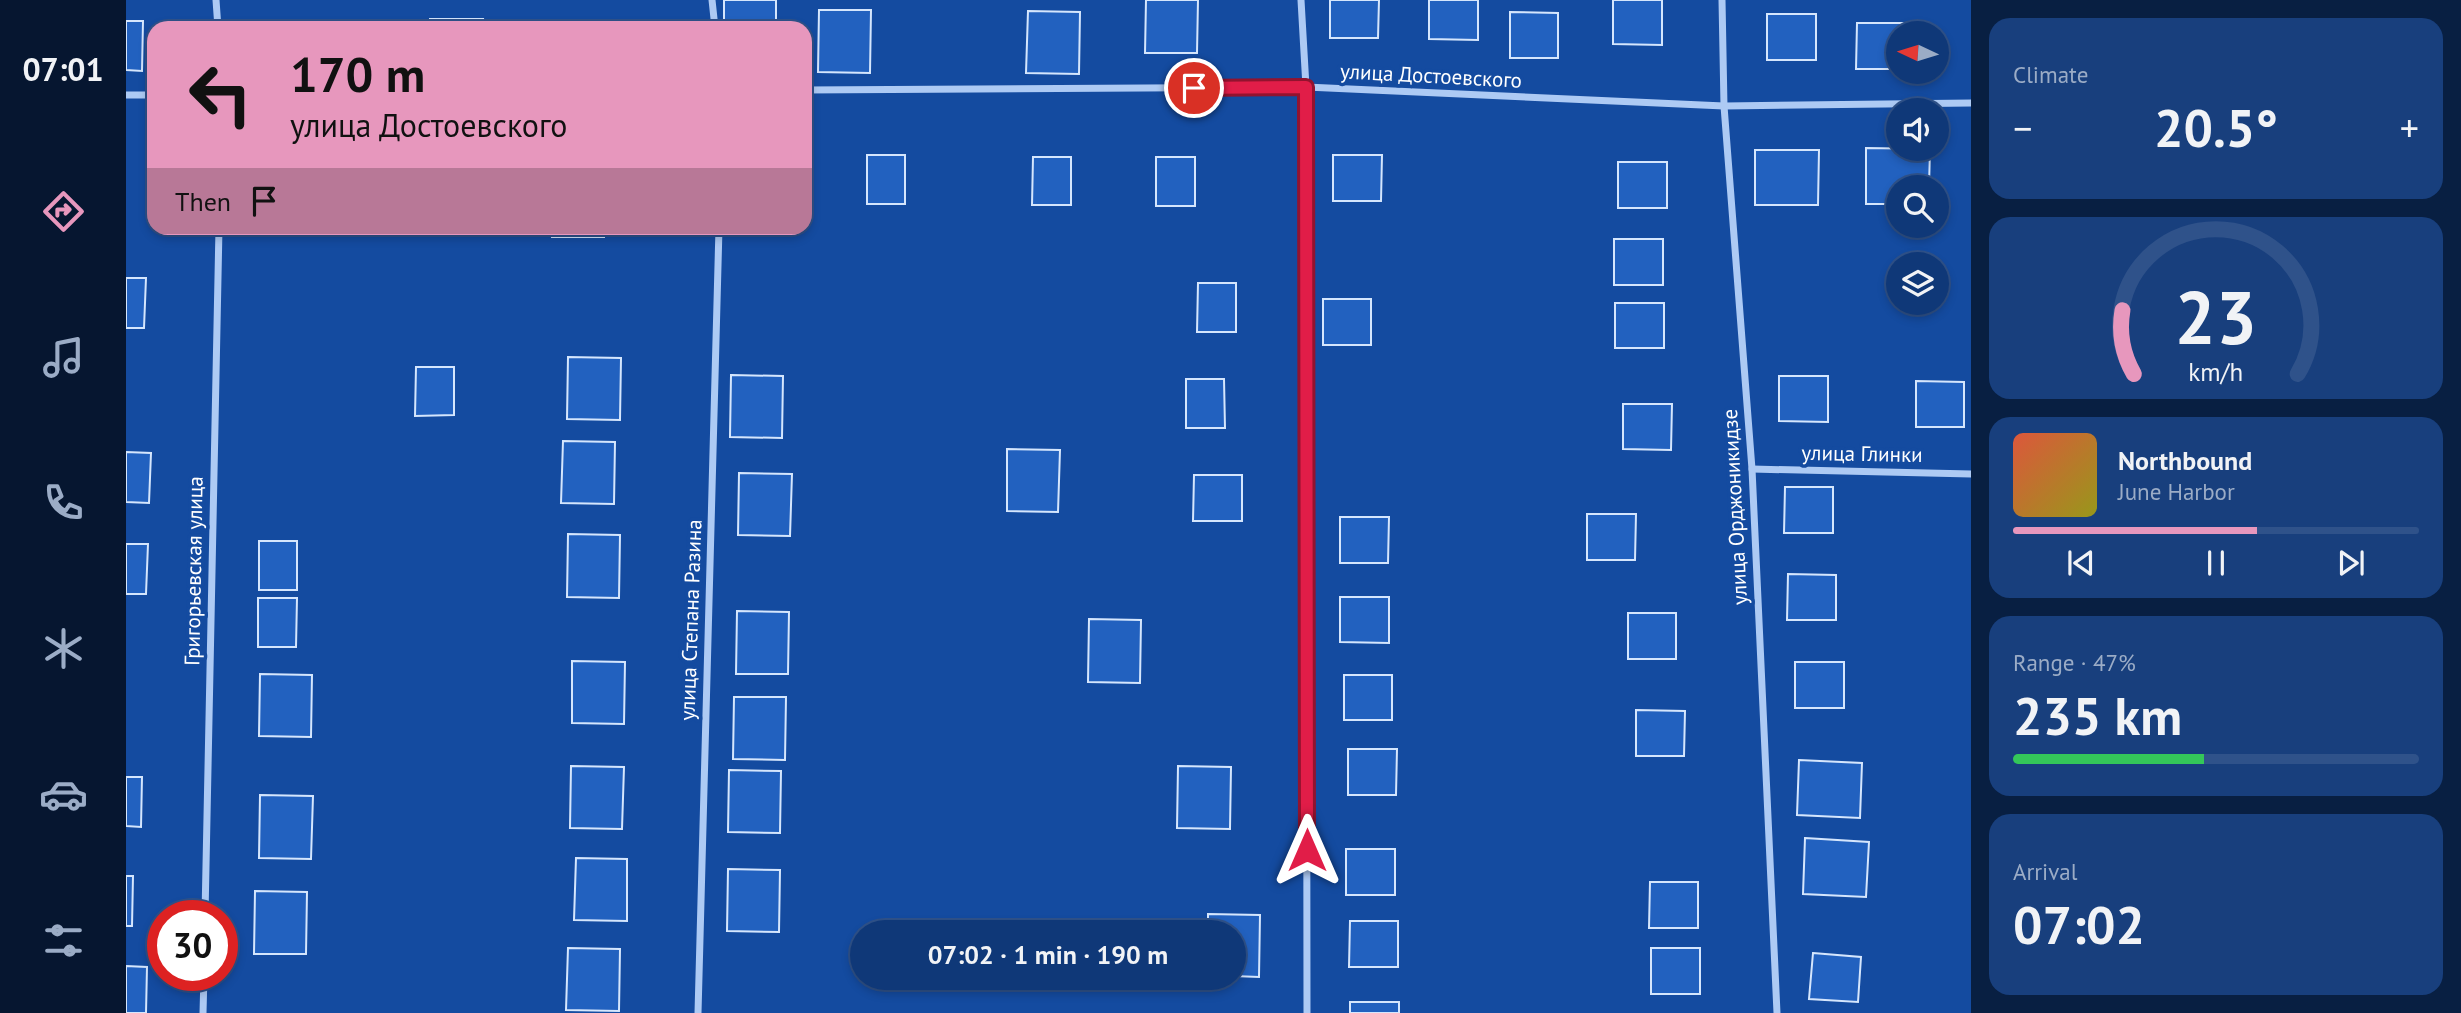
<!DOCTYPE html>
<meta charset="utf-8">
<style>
body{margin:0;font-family:"PT Sans",sans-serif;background:#183f7d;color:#f1f3f6;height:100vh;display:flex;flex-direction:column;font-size:26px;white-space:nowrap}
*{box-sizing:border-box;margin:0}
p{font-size:23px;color:#9bacc6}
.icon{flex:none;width:38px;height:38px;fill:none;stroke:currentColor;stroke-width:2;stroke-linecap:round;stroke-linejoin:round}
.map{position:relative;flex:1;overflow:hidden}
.drawer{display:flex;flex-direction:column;gap:18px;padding:18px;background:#081f42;width:490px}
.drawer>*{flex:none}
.top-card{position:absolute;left:21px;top:21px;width:665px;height:214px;border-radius:21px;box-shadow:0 4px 10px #0003,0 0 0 2px #2f528a;background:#e797bd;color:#111;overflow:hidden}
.needle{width:46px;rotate:274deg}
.controls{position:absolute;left:1760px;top:21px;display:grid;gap:14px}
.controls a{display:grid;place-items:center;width:63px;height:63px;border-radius:50%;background:#0f3878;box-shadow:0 4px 10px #0003,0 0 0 2px #2f528a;font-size:35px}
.speed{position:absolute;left:21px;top:900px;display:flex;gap:14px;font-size:35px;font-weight:700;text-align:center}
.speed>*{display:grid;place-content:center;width:91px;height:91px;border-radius:50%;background:#0f3878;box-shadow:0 4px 10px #0003,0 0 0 2px #2f528a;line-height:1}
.speed .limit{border:10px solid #d22;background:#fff;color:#111}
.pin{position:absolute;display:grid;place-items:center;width:60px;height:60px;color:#fff;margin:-30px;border:4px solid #fff;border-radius:50%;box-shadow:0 2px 7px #0007}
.me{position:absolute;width:77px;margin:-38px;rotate:0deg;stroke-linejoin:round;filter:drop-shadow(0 0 5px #0008)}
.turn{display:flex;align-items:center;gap:24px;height:147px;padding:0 28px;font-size:32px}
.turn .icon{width:91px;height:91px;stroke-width:2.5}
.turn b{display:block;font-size:49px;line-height:60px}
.then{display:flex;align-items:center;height:66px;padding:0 28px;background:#0003;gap:14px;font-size:26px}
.big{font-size:52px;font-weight:700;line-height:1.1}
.drawer .card{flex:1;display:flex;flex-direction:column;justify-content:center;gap:10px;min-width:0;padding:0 24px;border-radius:21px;background:#183f7d}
.drawer .dial{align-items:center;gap:0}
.dial svg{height:182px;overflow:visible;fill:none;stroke:#2f528a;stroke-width:7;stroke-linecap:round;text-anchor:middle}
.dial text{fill:#f1f3f6;stroke:none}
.song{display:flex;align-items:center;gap:21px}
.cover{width:84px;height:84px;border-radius:10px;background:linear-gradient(135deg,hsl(10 70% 55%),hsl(60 70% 35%))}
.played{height:7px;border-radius:4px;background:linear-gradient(90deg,#e797bd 60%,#2f528a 60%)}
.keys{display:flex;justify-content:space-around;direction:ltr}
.heat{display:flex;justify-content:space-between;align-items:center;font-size:38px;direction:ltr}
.charge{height:10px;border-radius:5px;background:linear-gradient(90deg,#34c759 47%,#2f528a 0)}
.trip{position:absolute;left:724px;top:920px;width:396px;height:70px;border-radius:35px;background:#0f3878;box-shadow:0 4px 10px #0003,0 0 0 2px #2f528a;font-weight:700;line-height:70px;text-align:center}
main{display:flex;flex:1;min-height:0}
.menu{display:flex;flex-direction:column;width:126px;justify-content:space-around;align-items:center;background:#061630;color:#9bacc6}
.menu .icon{width:49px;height:49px}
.menu .current{color:#e797bd}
.menu b{font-size:32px;color:#f1f3f6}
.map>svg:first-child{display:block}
.building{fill:#2261bf;stroke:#d5e6fd;stroke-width:2}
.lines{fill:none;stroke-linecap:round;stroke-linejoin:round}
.street{stroke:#adcaf4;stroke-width:7}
.route-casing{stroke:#92132f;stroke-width:18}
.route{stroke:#e11d48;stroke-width:12}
.labels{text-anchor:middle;stroke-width:7;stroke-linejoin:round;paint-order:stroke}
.street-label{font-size:21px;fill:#fff;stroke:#144ba0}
</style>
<main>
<nav class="menu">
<b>07:01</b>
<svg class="icon current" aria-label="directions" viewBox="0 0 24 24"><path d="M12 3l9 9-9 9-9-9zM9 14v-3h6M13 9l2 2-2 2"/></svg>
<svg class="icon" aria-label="music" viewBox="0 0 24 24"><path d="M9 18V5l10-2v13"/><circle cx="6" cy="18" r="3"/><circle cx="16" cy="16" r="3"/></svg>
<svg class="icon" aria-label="phone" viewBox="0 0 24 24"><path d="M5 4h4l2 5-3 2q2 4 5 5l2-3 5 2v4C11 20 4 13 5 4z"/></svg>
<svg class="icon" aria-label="climate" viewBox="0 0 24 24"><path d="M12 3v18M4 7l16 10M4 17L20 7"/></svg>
<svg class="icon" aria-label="car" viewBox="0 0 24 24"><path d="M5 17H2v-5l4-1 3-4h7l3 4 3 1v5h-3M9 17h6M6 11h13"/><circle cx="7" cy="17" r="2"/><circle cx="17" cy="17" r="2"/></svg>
<svg class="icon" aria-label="filters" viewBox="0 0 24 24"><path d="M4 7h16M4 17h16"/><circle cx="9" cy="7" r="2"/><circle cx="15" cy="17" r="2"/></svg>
</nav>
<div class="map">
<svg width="1845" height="1013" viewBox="0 0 1845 1013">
<rect width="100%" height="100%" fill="#144ba0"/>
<g class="building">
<rect x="598" y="0" width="52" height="28"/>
<polygon points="1020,0 1072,0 1071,53 1019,53"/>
<polygon points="1204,0 1253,0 1252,38 1204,38"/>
<polygon points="1303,0 1352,0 1352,40 1303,39"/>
<polygon points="1487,0 1536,0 1536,45 1487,44"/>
<polygon points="693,10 745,10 744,73 692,72"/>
<polygon points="902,11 954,12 953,74 900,73"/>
<polygon points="1384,12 1432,13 1432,58 1384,58"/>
<rect x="1641" y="14" width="49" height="46"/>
<polygon points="304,19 357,19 356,28 304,28"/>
<polygon points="0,21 17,21 16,71 0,70"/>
<rect x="428" y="22" width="38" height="6"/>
<polygon points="1731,23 1779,23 1779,33 1773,33 1773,69 1730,69"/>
<polygon points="1740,148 1804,149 1803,187 1773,187 1773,204 1740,204"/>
<polygon points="1629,150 1693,150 1692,205 1629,205"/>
<rect x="741" y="155" width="38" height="49"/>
<polygon points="1207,155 1256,155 1255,201 1207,201"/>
<polygon points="907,157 945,157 945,205 906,205"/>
<rect x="1030" y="157" width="39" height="49"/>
<rect x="1492" y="162" width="49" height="46"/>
<rect x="104" y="228" width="38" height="4"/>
<rect x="426" y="228" width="52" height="9"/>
<rect x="1488" y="239" width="49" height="46"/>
<polygon points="0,278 20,278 18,328 0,328"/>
<polygon points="1072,283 1110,283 1110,332 1071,332"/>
<rect x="1197" y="299" width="48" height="46"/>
<rect x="1489" y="303" width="49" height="45"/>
<polygon points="442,357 495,358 494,420 441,419"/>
<polygon points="290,367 328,367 328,415 289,416"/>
<polygon points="605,375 657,376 656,438 604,437"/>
<polygon points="1653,376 1702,376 1702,422 1653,421"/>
<polygon points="1060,379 1098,379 1099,428 1060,428"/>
<polygon points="1790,381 1838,382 1838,427 1790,427"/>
<polygon points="1497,404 1546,404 1545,450 1497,449"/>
<polygon points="437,441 489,442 488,504 435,503"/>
<polygon points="881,449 934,450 932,512 881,511"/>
<polygon points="0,452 25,453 23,503 0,502"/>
<polygon points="613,473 666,474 664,536 612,535"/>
<polygon points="1068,475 1116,475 1116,521 1067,521"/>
<polygon points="1659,487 1707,487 1707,533 1658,533"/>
<polygon points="1461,514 1510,514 1509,560 1461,560"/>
<polygon points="1214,517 1263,517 1262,563 1214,563"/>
<polygon points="442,534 494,535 493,598 441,597"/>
<rect x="133" y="541" width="38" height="49"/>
<polygon points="0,544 22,544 20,594 0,594"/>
<polygon points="1662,574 1710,575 1710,620 1661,620"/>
<polygon points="1214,597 1263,597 1263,643 1214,642"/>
<polygon points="132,598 171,598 170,647 132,647"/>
<polygon points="611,611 663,612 662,674 610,674"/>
<rect x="1502" y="613" width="48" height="46"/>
<polygon points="963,619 1015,620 1014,683 962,682"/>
<polygon points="446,661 499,662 498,724 446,723"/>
<rect x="1669" y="662" width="49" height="46"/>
<polygon points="134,674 186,675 185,737 133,736"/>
<rect x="1218" y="675" width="48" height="45"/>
<polygon points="608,697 660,697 659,760 607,759"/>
<polygon points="1510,710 1559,711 1558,756 1510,756"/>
<polygon points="1222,749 1271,749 1270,795 1222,795"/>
<polygon points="1673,760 1736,763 1734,818 1671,815"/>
<polygon points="445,766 498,767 496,829 444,828"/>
<polygon points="1052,766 1105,767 1104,829 1051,828"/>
<polygon points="603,770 655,771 654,833 602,832"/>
<polygon points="0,777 16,777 15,827 0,826"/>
<polygon points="134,795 187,796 185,859 133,858"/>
<polygon points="1679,838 1743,842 1740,897 1677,894"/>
<rect x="1220" y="849" width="49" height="46"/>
<polygon points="450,858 501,859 501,921 448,920"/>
<polygon points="602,869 654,870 653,932 601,931"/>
<polygon points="0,876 7,876 6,926 0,926"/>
<polygon points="1524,882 1572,882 1572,928 1523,928"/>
<polygon points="129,891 181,892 180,954 128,954"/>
<polygon points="1082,914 1134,915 1133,977 1108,976 1108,933 1082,933"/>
<polygon points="1224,921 1272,921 1272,967 1223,967"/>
<polygon points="442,948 494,949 493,1011 440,1010"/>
<rect x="1525" y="948" width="49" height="46"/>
<polygon points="1687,953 1735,957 1732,1002 1683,999"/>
<polygon points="0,966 21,967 20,1013 0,1013"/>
<rect x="1224" y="1002" width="49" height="11"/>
</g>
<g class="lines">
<g class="street">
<polyline points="90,0 92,28"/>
<polyline points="586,0 589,28"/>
<polyline points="1175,0 1180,87 1181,1013"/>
<polyline points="1596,0 1598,106 1626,469 1651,1013"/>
<polyline points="679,90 1180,87 1598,106 1845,103"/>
<polyline points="0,95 28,95"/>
<polyline points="1626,469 1845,474"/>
<polyline points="79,915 93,228"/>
<polyline points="77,1013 78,975"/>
<polyline points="572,1013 593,228"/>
</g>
</g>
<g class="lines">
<g class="route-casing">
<polyline id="route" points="1068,88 1180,87 1181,850"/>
</g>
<use href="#route" class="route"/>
</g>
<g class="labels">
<g class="street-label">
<text transform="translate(1305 76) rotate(3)" y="7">улица Достоевского</text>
<text transform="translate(1736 454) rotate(1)" y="7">улица Глинки</text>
<text transform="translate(1609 507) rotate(-93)" y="7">улица Орджоникидзе</text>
<text transform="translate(68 571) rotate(-89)" y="7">Григорьевская улица</text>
<text transform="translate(565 620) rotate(-88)" y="7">улица Степана Разина</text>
</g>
</g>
</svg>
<div class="controls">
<a><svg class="needle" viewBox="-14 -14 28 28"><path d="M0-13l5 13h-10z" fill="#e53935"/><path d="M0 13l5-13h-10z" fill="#9bacc6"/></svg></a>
<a><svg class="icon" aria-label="sound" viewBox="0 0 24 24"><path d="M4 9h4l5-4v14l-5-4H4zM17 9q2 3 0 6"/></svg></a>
<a><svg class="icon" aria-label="search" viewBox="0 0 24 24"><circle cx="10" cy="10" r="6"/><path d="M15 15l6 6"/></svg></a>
<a><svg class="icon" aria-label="layers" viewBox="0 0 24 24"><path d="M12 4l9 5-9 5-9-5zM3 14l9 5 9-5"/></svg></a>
</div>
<div class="speed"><div class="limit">30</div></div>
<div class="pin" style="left:1068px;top:88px;background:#d93025"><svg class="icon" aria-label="arrive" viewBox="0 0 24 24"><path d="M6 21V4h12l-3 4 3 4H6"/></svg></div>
<svg class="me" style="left:1181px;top:850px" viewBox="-20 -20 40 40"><path d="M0-17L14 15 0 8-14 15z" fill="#e11d48" stroke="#fff" stroke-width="4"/></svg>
<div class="trip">07:02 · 1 min · 190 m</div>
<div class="top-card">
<div class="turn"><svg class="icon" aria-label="left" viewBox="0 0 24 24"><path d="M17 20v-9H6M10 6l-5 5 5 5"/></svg><div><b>170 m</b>улица Достоевского</div></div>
<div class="then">Then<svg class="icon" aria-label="arrive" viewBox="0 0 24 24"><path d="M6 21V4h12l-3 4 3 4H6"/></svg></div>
</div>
</div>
<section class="drawer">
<div class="card"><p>Climate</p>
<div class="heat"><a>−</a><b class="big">20.5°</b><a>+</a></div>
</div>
<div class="card dial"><svg viewBox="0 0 100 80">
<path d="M14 69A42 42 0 1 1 86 69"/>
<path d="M14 69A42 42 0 0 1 9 41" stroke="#e797bd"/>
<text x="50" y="56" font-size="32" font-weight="700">23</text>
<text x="50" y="72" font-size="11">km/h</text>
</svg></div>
<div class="card">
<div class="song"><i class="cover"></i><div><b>Northbound</b><p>June Harbor</p></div></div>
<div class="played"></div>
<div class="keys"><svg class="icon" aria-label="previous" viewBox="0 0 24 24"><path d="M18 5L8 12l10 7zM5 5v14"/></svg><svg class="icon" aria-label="pause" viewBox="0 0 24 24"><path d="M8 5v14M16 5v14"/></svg><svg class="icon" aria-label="next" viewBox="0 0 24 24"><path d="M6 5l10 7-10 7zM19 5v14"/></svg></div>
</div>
<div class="card"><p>Range · 47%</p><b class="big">235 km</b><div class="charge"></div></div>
<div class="card"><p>Arrival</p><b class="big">07:02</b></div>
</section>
</main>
